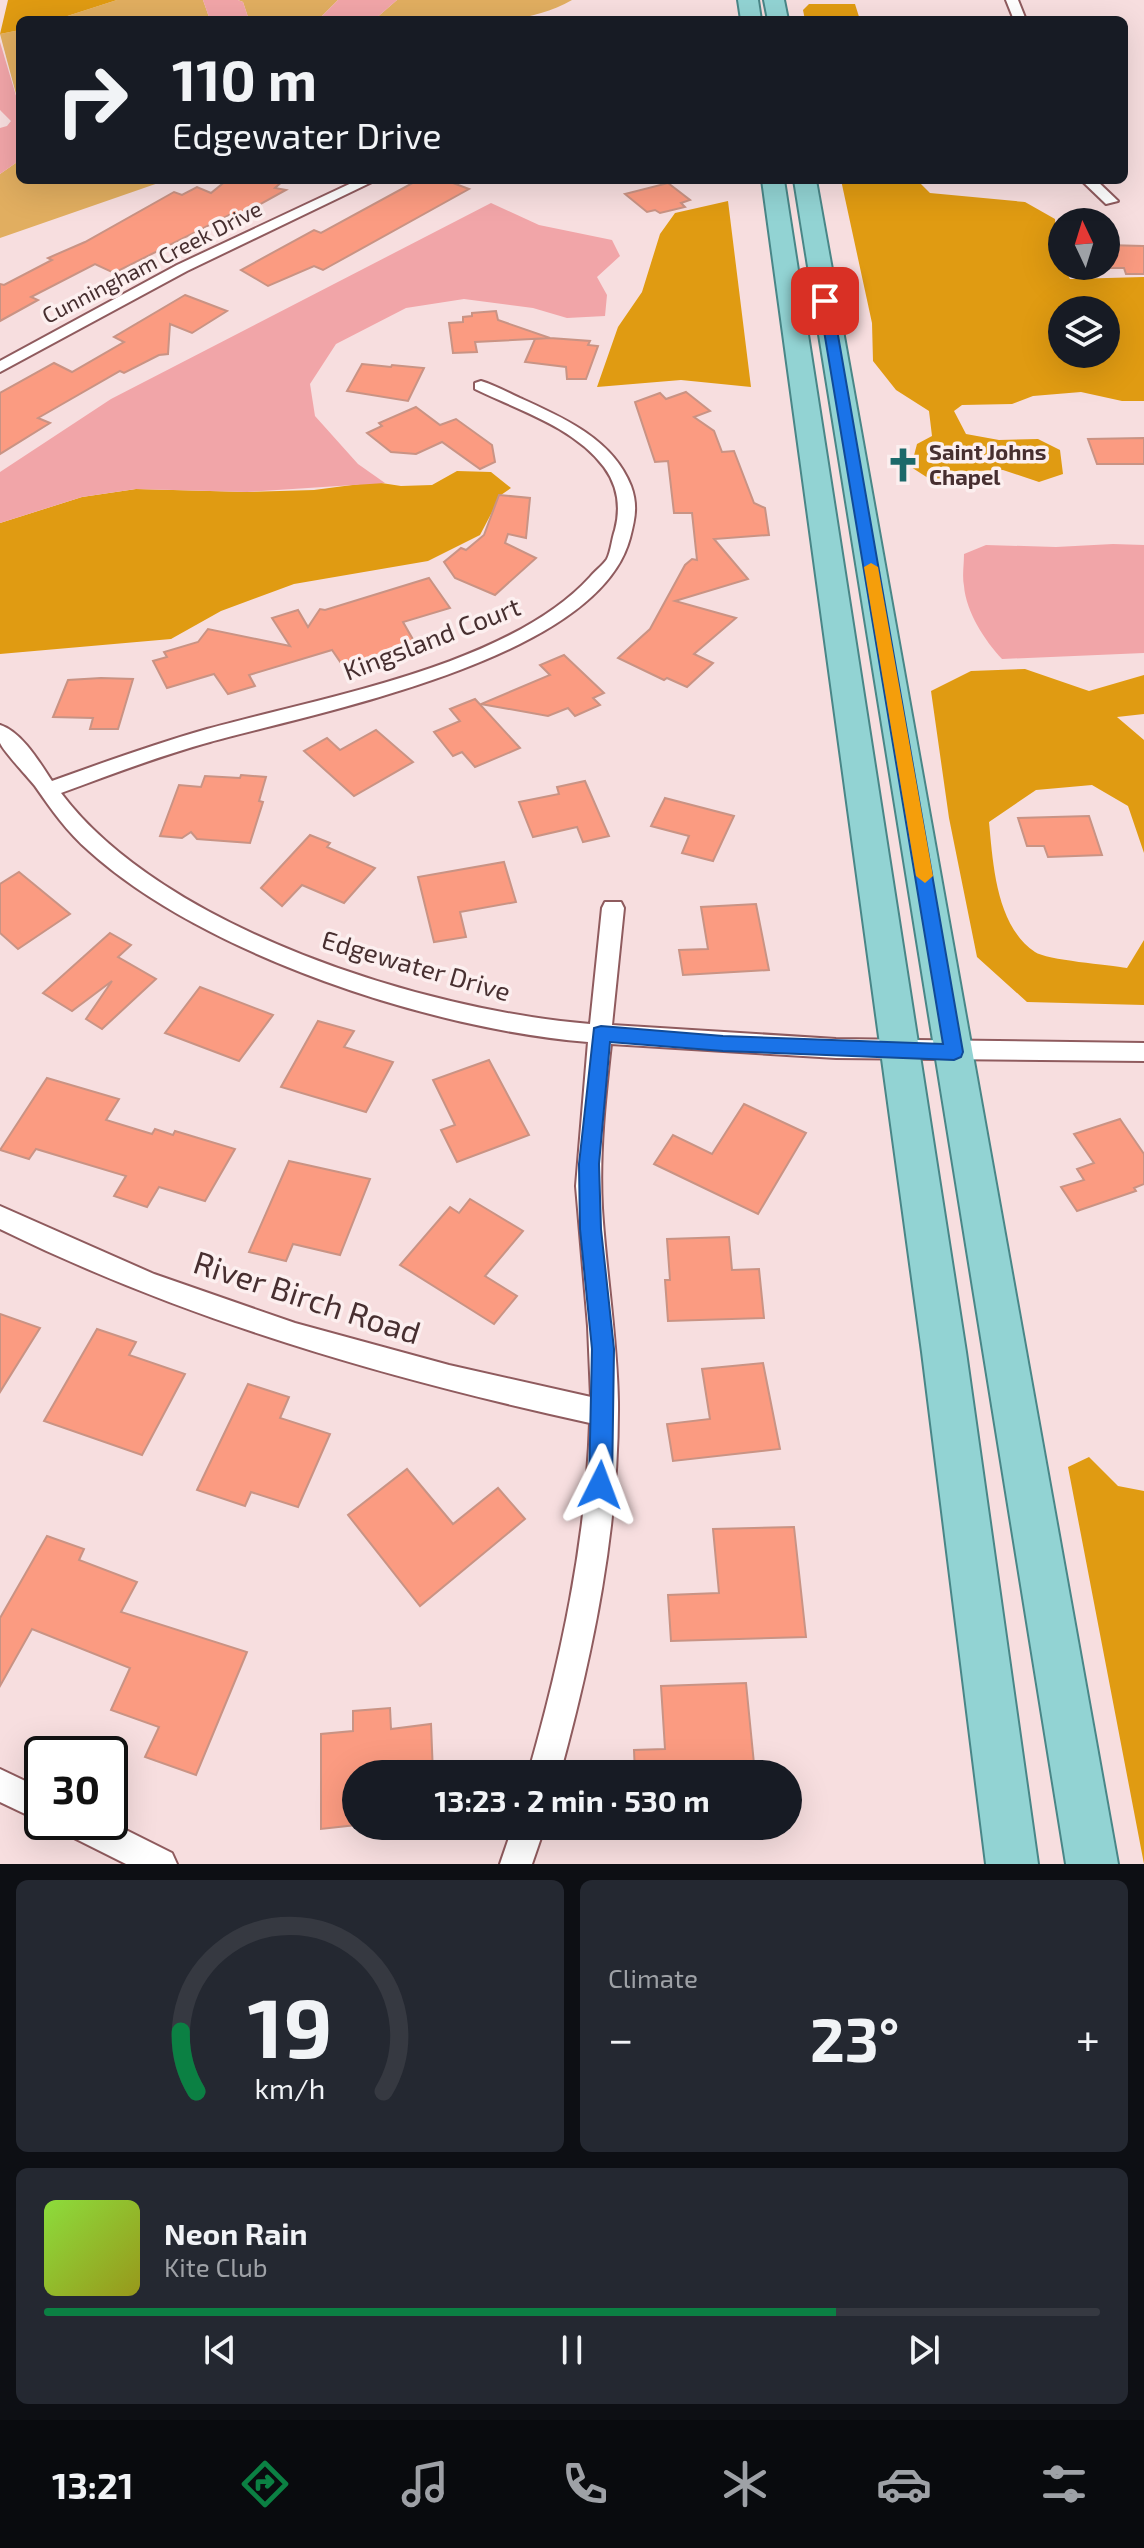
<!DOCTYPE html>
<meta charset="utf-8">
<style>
body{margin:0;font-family:"Exo 2",sans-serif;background:#242831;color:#f1f3f6;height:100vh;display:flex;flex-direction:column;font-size:30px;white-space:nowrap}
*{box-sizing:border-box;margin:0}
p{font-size:26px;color:#9ea1a6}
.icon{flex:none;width:44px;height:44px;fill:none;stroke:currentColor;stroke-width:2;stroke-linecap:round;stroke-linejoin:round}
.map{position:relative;height:1864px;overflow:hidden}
.panel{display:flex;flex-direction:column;gap:16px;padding:16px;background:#0d0f14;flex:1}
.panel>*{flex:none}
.banner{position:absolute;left:16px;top:16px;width:1112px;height:168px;border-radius:12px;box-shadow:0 8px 32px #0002;background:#171b24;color:#f1f3f6;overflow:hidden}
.needle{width:52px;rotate:356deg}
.tools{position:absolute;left:1048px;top:208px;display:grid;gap:16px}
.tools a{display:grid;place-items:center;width:72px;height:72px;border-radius:50%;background:#171b24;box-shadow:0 8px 32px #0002;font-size:40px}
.speed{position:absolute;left:24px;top:1736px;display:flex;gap:16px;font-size:40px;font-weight:700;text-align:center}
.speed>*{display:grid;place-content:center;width:104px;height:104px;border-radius:50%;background:#171b24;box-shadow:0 8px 32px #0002;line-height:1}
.speed .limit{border:4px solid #111;border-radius:12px;background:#fff;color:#111}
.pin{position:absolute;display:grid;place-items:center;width:68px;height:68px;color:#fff;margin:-34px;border-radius:16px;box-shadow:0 4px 12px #0006}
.me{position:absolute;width:88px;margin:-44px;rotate:3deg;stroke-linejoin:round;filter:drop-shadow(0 0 6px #0008)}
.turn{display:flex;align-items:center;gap:28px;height:168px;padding:0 24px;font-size:36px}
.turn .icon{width:104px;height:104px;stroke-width:2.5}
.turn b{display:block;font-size:56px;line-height:68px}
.big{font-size:60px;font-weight:700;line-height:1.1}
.panel .tile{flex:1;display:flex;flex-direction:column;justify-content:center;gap:12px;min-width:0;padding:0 28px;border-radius:12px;background:#242831}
.panel .dial{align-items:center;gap:0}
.dial svg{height:208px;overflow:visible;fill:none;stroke:#363941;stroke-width:7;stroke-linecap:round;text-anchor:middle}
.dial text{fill:#f1f3f6;stroke:none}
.song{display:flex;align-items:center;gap:24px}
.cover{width:96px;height:96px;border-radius:12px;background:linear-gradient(135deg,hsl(90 70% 55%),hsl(60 70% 35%))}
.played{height:8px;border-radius:4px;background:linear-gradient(90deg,#0b8043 75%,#363941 75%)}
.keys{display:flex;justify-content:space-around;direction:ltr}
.heat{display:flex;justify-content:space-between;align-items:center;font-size:44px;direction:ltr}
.panel .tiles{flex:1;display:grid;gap:16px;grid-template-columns:1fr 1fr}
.tile:last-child{grid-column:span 2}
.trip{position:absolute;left:342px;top:1760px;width:460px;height:80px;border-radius:40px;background:#171b24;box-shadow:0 8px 32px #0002;font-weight:700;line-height:80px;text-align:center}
.tabs{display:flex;height:128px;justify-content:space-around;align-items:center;background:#090b0e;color:#9ea1a6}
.tabs .icon{width:56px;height:56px}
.tabs .selected{color:#0b8043}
.tabs b{font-size:36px;color:#f1f3f6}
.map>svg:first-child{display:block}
.green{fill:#e1ae60}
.forest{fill:#e09b12;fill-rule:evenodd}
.water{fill:#f1a5a8}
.building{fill:#fb9b81;stroke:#c99384;stroke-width:2}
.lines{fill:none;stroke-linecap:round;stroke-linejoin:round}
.minor-casing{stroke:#8f5b5e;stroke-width:4}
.primary-casing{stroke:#498687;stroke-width:4}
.minor{fill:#fff;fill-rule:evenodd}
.primary{fill:#92d3d3;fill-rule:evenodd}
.route{fill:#1a73e8;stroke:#114b97;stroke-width:2}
.slow{fill:#f59e0b}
.labels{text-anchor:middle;stroke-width:7;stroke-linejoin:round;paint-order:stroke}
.far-street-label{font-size:22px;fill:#472f30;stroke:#fcefef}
.far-poi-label{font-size:22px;font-weight:bold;fill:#472f30;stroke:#fcefef;text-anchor:start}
.street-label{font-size:26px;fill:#472f30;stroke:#fcefef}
.near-street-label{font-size:32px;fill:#472f30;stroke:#fcefef}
</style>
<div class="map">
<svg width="1144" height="1864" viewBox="0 0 1144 1864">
<rect width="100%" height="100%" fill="#f7dedf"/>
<g class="green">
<polygon points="117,0 203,0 210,20 55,20"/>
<polygon points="238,0 338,0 318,20 249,20 243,2"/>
<path d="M397,0H572C514,33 438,20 374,20Z"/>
<polygon points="20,30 20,109 0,34"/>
<polygon points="20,160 20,180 167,180 0,238 0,174"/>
</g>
<g class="forest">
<polygon points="8,0 117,0 55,20 20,20 20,30 0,34"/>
<polygon points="809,4 855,4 860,20 805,20 803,10"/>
<path d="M841,180H917L930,193L1025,202L1055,219L1058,255L1070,279L1144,277V401H1122L1081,392L1033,396L1012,404L962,405L954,411L966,434L999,440L1038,439L1060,450L1063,474L1039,482L1003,470L976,471L961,482L928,478L911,467L917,444L932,436L929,411L896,390L873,361L872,323ZM1062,310H1106V354H1062Z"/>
<polygon points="728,201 751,387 681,380 597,387 618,327 642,292 660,234 675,213"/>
<polygon points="457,471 491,472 511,488 501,495 480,535 428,561 294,584 221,611 171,639 0,654 0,523 82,497 136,489 247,492 314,490 375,482 401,486 432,485"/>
<path d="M1025,669L1089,691L1144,675V714L1117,717L1144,740V853L1128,806L1092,785L1036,790L989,822C993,863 996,926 1035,952C1046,960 1110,965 1127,968L1144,940V1005L1027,1002L977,957L949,818L931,691L971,671Z"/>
<polygon points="1089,1457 1118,1486 1144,1491 1144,1864 1068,1467"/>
</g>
<g class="water">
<polygon points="203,0 238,0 243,2 249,20 210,20"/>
<polygon points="338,0 397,0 374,20 318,20"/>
<polygon points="0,42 20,109 20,160 0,174 0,128 7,126 11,121 0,110"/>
<polygon points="491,203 539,225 612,240 620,256 597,277 607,295 605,316 567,318 533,308 464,299 406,308 336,344 310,384 315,416 358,464 385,483 247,492 136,489 82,497 0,523 0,472 111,399"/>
<path d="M1113,544L1144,545V653L1002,659C985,641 966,612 964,586C962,576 964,565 964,554L986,545L1056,547Z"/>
</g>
<g class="building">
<polygon points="227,180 284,180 275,188 286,190 235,218 229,215 114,273 95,264 31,297 38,300 0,321 0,284 4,285 52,260 48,258 85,242 174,192 182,195 197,187 211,193"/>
<polygon points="418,180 445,180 469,189 323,270 314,266 268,286 241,270 314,230 321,233"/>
<polygon points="668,183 690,200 681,203 685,207 660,213 655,210 647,212 625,194"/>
<polygon points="1106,245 1144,246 1144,274 1126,274 1124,268 1106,268"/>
<polygon points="185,295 227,311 192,333 170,324 168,354 159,355 124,373 120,371 38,418 50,423 0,454 0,393 54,363 72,372 124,342 114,337"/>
<polygon points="496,311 498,320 550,338 590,341 588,345 598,346 586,379 567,379 566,367 525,362 535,339 550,338 475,342 477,352 453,353 449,323 463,322 463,317 472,316 472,313"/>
<polygon points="362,364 391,367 392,365 424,368 408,401 347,391"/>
<polygon points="686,392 710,411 694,417 714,431 722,452 734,451 754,503 765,508 769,535 714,539 748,579 675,601 736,618 694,654 713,663 687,687 667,678 664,680 618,658 650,629 685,565 692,559 697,560 692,513 674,513 668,461 655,462 635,402 660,393 666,399"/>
<polygon points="416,407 440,425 456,419 492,445 495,462 480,469 442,442 416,454 391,452 367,433 382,426 379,423"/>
<polygon points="1144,438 1144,464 1097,464 1088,439"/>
<polygon points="499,495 530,498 526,538 508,534 505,543 536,558 495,595 455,578 444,562 461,548 466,550 484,535"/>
<polygon points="429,578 450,608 403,622 415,643 343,666 332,650 249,675 255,686 228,694 214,674 167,688 153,661 167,657 164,652 198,642 208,629 290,646 272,618 298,610 308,627 320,609 325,610"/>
<polygon points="564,655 604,693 593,698 600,705 575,716 568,708 548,716 481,704 550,675 540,665"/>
<polygon points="101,678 133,679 118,729 90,729 93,718 53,717 68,680"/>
<polygon points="475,699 520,748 475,767 462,752 453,756 434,732 460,721 450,709"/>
<polygon points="376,730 413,762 354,796 304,751 327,738 340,750"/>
<polygon points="241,775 266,777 259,801 263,802 250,843 197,839 191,832 182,838 160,836 179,785 201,787 205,776 240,778"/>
<polygon points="585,781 609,836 583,842 577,827 533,837 519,802 559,794 557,787"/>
<polygon points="665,798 734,816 713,861 682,853 689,836 651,826"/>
<polygon points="1089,816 1102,855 1048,857 1044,846 1027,846 1018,818"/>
<polygon points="310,835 330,843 327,847 375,868 344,903 302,885 282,906 261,888"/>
<polygon points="504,862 516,902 460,912 466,937 434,942 418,877"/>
<polygon points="19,872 70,914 18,949 0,933 0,884"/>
<polygon points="756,904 769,970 683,975 679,950 708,949 701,907"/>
<polygon points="110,933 131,945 118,957 156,979 102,1029 86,1019 112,981 72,1011 43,993"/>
<polygon points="200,987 273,1015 239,1061 165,1033"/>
<polygon points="318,1021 354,1031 344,1047 393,1062 366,1112 281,1087"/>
<polygon points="489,1060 529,1135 457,1162 441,1130 455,1125 433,1080"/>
<polygon points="47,1078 119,1099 106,1120 152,1134 155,1129 173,1135 175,1131 235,1149 205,1201 159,1187 147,1207 114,1196 126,1176 36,1149 29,1159 0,1150"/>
<polygon points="744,1104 806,1133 758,1214 654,1164 673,1135 712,1154"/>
<polygon points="1120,1119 1144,1154 1144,1184 1134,1188 1136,1191 1077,1211 1061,1187 1084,1180 1077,1169 1094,1163 1074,1134"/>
<polygon points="289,1161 370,1179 340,1255 293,1244 286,1261 249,1252"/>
<polygon points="470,1199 523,1231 485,1276 517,1296 494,1324 400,1265 450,1207 459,1213"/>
<polygon points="729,1237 732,1270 759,1269 764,1318 668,1321 665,1280 670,1280 667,1239"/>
<polygon points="0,1314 40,1328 0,1392"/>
<polygon points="97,1329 136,1342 129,1355 185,1374 142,1455 44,1421"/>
<polygon points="763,1363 780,1449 673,1461 667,1424 710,1419 702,1369"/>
<polygon points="248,1384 289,1397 280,1418 330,1434 298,1507 251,1492 245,1506 197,1490"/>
<polygon points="407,1469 453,1524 498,1488 525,1519 420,1606 348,1515"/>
<polygon points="794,1527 806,1637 671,1641 668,1595 719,1593 713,1529"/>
<polygon points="47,1536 84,1549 79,1560 137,1582 121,1612 247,1652 196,1775 145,1757 159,1727 111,1710 130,1668 32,1629 0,1686 0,1618"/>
<polygon points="746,1683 755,1774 635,1774 634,1750 665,1749 661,1686"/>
<polygon points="390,1708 391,1729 431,1724 433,1774 356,1774 356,1825 321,1829 321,1734 353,1731 353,1711"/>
</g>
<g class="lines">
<g class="minor-casing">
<g id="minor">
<polygon points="1006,0 1018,0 1026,20 1014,20"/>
<polygon points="358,180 376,180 187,271 0,372 0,361 177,265"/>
<polygon points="1081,180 1096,180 1118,201 1106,204"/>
<path d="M481,381C494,385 507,392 520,398C562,417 613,439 631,486C638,505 635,519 630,538C598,660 317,712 210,742C159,756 110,775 61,793C163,929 426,1011 590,1024L602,908L605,902H621L624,908L612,1025L836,1039L1144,1043V1061L836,1058L611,1044C605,1098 599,1153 602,1208C606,1273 617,1337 618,1402C619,1529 593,1653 560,1774H528C561,1659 586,1543 590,1423C386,1378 188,1321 0,1229V1206L154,1274L295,1323L449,1365L591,1397L588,1326L576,1186L588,1042C434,1030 204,955 89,851C67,832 51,809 35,786C27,776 4,752 0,743C0,739 0,730 0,725C22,732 40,763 52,781C104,762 155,744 207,729C322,697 509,666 590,577C595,571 603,565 607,559C611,551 612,538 615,530C621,507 618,486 604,467C574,427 518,410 475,389V383Z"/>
<polygon points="0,1769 42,1789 42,1822 0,1802"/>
<polygon points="59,1822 110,1822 172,1853 177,1864 126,1864 64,1833"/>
<polygon points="513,1826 545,1826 532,1864 500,1864"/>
</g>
</g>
<g class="primary-casing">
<g id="primary">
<polygon points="738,0 758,0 761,20 741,20"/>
<polygon points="764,0 784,0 788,20 768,20"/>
<polygon points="762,180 784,180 966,1352 1038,1864 986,1864 922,1352"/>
<polygon points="794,180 816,180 1118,1864 1066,1864"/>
</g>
</g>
<use href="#minor" class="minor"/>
<use href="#primary" class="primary"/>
</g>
<polygon class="route" points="825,297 832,301 963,1052 961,1057 954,1060 723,1051 610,1042 599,1164 601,1229 614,1349 612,1485 608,1493 600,1496 592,1493 589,1485 592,1349 580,1229 579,1164 594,1028 601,1026 723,1036 943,1044 819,301"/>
<polygon class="slow" points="871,563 878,567 933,876 925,883 916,876 864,567"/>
<defs>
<g id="church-bare" transform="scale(2.76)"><path d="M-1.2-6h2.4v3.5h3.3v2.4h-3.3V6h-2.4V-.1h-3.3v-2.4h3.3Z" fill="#1c696a" stroke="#fcefef" stroke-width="2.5" paint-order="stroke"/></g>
</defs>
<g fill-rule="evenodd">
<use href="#church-bare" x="903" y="465"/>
</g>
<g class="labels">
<g class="far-street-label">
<text transform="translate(152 262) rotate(-27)" y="8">Cunningham Creek Drive</text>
</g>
<g class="far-poi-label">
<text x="929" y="460">Saint Johns<tspan x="929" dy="25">Chapel</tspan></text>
</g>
<g class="street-label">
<text transform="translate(432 639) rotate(-21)" y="9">Kingsland Court</text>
<text transform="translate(416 966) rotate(16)" y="9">Edgewater Drive</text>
</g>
<g class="near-street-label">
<text transform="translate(307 1298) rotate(18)" y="11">River Birch Road</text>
</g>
</g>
</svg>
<div class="tools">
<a><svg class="needle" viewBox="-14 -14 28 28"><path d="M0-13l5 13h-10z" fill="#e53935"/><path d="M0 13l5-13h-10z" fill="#9ea1a6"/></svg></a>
<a><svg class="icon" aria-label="layers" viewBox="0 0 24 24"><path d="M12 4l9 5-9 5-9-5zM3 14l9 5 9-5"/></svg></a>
</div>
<div class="speed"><div class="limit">30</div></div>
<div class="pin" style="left:825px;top:301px;background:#d93025"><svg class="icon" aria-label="arrive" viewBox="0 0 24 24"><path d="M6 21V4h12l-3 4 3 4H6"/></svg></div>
<svg class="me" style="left:600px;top:1485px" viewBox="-20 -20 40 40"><path d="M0-17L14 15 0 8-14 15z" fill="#1a73e8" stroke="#fff" stroke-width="4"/></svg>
<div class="trip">13:23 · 2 min · 530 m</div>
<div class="banner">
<div class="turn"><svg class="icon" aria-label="right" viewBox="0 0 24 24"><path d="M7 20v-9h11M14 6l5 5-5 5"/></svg><div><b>110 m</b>Edgewater Drive</div></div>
</div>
</div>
<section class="panel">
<div class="tiles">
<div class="tile dial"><svg viewBox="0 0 100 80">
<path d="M14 69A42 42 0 1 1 86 69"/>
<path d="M14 69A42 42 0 0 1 8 46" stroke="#0b8043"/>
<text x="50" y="56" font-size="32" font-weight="700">19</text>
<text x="50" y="72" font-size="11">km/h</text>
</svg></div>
<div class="tile"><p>Climate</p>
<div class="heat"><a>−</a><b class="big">23°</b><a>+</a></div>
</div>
<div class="tile">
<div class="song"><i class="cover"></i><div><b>Neon Rain</b><p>Kite Club</p></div></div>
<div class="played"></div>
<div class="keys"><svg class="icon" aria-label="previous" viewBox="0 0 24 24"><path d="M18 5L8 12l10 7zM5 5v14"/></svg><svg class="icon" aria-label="pause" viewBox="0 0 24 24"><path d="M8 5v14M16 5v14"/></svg><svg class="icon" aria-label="next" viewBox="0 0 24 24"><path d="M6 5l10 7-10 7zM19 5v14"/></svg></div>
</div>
</div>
</section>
<nav class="tabs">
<b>13:21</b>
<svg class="icon selected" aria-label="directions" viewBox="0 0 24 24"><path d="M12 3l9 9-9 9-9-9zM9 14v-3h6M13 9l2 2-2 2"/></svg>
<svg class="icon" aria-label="music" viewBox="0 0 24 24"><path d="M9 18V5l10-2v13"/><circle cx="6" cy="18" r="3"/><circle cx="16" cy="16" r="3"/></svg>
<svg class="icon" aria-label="phone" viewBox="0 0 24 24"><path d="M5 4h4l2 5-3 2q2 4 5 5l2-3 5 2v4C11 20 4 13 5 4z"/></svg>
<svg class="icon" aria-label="climate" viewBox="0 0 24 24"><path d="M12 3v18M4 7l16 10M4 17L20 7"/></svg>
<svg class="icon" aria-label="car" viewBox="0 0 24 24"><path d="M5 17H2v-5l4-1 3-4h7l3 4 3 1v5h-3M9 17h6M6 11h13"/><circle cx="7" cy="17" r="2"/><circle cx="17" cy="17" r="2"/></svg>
<svg class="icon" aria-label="filters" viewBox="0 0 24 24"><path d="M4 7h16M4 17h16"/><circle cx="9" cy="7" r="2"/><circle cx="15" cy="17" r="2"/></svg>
</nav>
